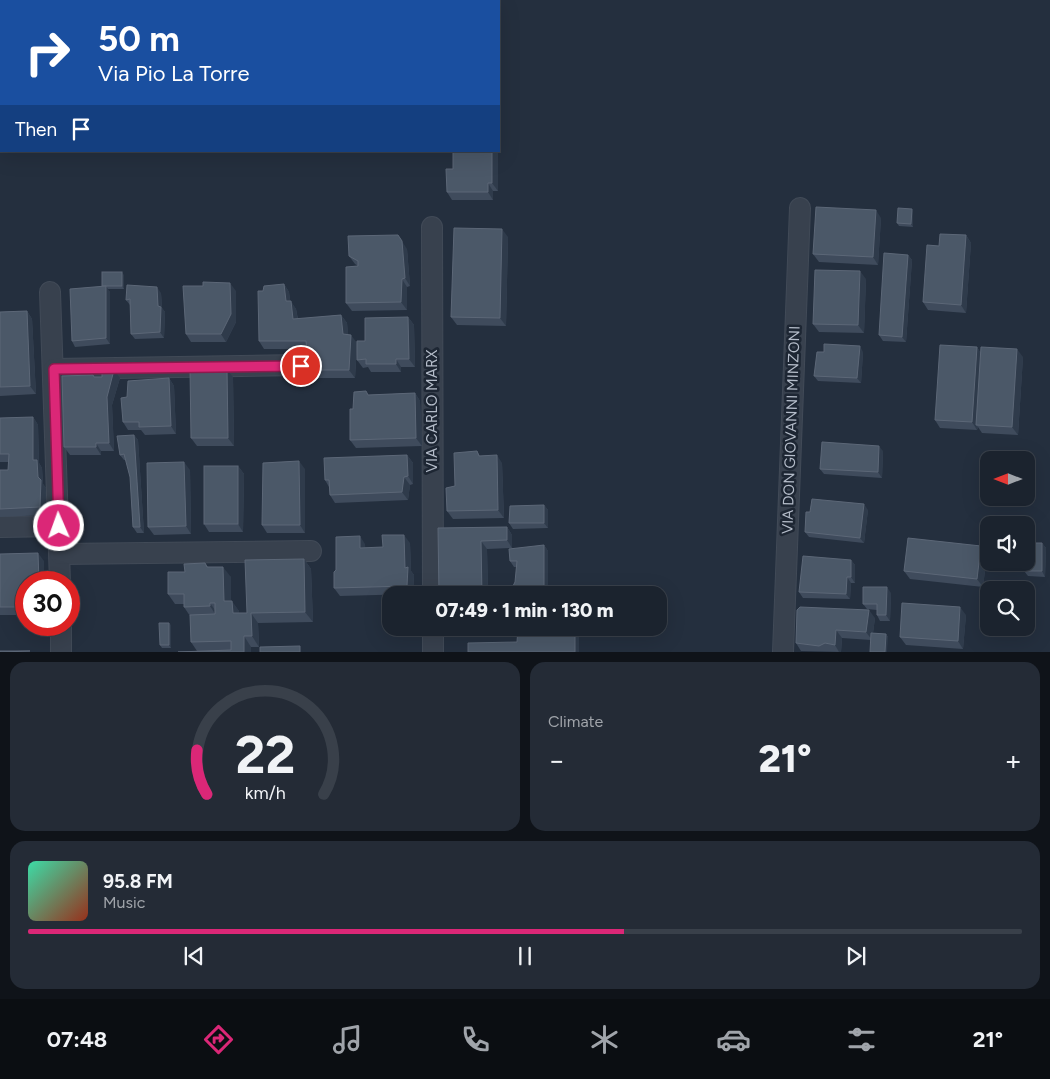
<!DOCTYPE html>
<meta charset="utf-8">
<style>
body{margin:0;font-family:Figtree,sans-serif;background:#242b36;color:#f1f3f6;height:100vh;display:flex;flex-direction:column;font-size:19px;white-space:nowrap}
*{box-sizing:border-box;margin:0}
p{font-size:16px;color:#a0a4aa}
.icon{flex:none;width:28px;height:28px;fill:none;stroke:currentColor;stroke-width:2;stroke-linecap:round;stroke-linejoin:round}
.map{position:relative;height:652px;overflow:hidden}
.details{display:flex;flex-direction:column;gap:10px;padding:10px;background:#0f1319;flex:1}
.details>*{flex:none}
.top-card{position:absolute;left:0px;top:0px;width:500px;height:152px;box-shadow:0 5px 20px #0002,0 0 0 1px #39404a;background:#1a4fa0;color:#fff;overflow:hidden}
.needle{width:32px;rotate:270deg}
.fabs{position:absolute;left:980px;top:451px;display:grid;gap:10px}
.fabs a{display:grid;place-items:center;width:55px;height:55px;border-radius:10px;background:#1b232e;box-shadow:0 5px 20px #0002,0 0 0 1px #39404a;font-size:25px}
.speed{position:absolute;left:15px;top:571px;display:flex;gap:10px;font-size:25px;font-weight:700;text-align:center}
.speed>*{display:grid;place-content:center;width:65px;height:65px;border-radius:50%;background:#1b232e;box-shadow:0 5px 20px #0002,0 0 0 1px #39404a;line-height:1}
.speed .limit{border:8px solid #d22;background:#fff;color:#111}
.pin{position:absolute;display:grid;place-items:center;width:42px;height:42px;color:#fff;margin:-21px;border:2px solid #fff;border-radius:50%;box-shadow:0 1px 5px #0007}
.me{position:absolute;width:55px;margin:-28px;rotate:358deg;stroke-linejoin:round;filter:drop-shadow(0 0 4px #0008)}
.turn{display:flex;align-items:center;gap:18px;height:105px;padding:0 15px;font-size:22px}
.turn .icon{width:65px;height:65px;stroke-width:2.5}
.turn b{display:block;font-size:35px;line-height:42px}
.then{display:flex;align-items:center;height:48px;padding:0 15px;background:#0003;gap:10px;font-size:19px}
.big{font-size:38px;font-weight:800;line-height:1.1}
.details .tile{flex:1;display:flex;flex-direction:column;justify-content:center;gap:8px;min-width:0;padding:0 18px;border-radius:15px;background:#242b36}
.details .dial{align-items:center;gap:0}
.dial svg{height:130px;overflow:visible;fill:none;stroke:#39404a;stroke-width:7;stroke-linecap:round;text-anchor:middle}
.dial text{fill:#f1f3f6;stroke:none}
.song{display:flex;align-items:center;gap:15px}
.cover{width:60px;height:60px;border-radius:8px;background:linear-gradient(135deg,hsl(160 70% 55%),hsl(10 70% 35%))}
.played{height:5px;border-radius:2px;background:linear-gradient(90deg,#db2777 60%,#39404a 60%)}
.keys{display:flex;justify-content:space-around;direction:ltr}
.heat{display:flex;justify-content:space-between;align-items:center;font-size:28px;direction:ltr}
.details .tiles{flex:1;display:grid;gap:10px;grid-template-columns:1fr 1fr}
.tile:last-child{grid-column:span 2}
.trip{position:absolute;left:382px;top:586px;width:285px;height:50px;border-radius:15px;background:#1b232e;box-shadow:0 5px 20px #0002,0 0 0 1px #39404a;font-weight:800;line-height:50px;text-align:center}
.dock{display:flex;height:80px;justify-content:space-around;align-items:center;background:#0b0e12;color:#a0a4aa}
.dock .icon{width:35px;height:35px}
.dock .selected{color:#db2777}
.dock b{font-size:22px;color:#f1f3f6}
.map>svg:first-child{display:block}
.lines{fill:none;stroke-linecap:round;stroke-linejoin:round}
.minor-casing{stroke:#414a57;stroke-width:22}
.minor{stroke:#38414e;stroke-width:20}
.wall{fill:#3f4b5c}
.shaded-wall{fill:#2f3b4b}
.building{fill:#4b5868;stroke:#5c6777}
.route-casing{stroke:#8e194d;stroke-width:12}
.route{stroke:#db2777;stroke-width:9}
.labels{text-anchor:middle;stroke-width:5;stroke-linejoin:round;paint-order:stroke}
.street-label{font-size:15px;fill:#b4bcc9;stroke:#1d2633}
</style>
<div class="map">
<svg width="1050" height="652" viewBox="0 0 1050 652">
<rect width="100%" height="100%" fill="#242f3e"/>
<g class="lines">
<g class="minor-casing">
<g id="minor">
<polyline points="432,227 433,595"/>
<polyline points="50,292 60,582"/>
<polyline points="54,369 301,365"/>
<polyline points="0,527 59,526"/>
<polyline points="60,554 311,551"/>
<polyline points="61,625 61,652"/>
<polyline points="433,628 433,652"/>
<polyline points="783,652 800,208"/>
</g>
</g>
<use href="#minor" class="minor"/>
</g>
<g class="wall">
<polygon points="498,151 498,191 493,191 493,200 452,200 447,192 453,169"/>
<polygon points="913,211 913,227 899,226 897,223"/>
<polygon points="881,218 878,265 819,262 813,254"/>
<polygon points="966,235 971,243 966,313 928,310 923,302 939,246"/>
<polygon points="508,237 506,326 457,325 451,317"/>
<polygon points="407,249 410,286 407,287 407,310 352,311 346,303 358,266 355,264 349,256"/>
<polygon points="908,255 912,260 906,342 883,341 879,335"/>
<polygon points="124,275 124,289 107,289 110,292 110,344 75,347 72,341 103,287"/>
<polygon points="866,279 864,333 819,332 813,324"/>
<polygon points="284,284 289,292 290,301 296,309 298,319 341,315 347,323 348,335 357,343 365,341 408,317 414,325 415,367 401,367 401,372 371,372 368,367 363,368 357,360 357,345 355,378 315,378 309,370 307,349 264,349 259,341 263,291"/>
<polygon points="236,291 236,322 226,342 191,342 186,334"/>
<polygon points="161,293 162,308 165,312 164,338 135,339 131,334 130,305 126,300"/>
<polygon points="27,311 32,319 36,394 0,396 0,312"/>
<polygon points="977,347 980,352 1023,357 1018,435 982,433 978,427 977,430 940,428 935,420"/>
<polygon points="824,352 863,352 861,383 818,381 814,376"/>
<polygon points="227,369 233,377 234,446 197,446 191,438"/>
<polygon points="95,377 120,378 112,405 114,451 101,451 101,455 70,455 64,447"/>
<polygon points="169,378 174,386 176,434 145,435 141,430 128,430 123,422 127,397"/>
<polygon points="415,393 420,401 422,446 356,448 350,440 353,409 369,395"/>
<polygon points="33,417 38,425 39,463 42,468 43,484 46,488 45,515 0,517 0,470 8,470 8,462 0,462 0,418"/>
<polygon points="134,435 138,440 144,533 137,533 133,527 130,477 126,460 124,460 120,455"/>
<polygon points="477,451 480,456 502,463 504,518 453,519 447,511 455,486"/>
<polygon points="883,451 882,478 824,474 820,469"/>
<polygon points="407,455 413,463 413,484 410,485 408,500 335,503 330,495 329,487 325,480"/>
<polygon points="238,466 244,474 243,532 209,532 204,524"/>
<polygon points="305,469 305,533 267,533 262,525"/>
<polygon points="190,470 191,534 154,535 148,527"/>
<polygon points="544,505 548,510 548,528 513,529 509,523"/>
<polygon points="868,510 864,543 809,537 805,532"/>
<polygon points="507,527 512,535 512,548 487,549 488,595 439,595 438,528"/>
<polygon points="410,543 411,571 414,575 413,594 340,596 334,588 336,570 365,544 365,548 383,547"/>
<polygon points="1042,543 1046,548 1045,577 1028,576 1024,571"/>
<polygon points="544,545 548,551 548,595 504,595 511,590 515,582 517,567 514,567 510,561"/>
<polygon points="981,546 987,554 983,587 910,579 904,571"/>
<polygon points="0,554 44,561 44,582 26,582 26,615 0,615"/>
<polygon points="304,559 311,569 313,622 258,623 259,647 251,647 251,652 178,652 197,651 191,642 190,616 184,607 184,604 175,604 168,594 205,563 208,567 231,577 231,601 239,611 239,613 247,613"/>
<polygon points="851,560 855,565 855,583 851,583 850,599 803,598 799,592"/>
<polygon points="891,593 890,621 880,621 877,615 877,610 867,609 863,604"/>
<polygon points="966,615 963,649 906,645 900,637"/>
<polygon points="875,618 873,633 886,634 888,637 871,640 842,638 841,652 801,651 796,643"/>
<polygon points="171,625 171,648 162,648 160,645"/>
</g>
<g class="shaded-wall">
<polygon points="492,151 498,151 498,191 492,183"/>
<polygon points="488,183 493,191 493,200 488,192"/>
<polygon points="912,209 913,211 913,227 911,224"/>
<polygon points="876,210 881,218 878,265 873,257"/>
<polygon points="502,229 508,237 506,326 500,318"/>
<polygon points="398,235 407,249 410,286 405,278"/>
<polygon points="966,235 971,243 966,313 961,305"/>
<polygon points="908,255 912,260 906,342 902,337"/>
<polygon points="860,271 866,279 864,333 858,325"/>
<polygon points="122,272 124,275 124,289 122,286"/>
<polygon points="402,279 407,287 407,310 401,302"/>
<polygon points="230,283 236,291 236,322 226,342 221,334"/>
<polygon points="284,284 289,292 291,309 286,301"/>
<polygon points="106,286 110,292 110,344 106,338"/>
<polygon points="157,287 161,293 162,308 165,312 164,338 160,332"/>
<polygon points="291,301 296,309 299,327 293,319"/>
<polygon points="27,311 32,319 36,394 30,386"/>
<polygon points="341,315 347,323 349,342 343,334"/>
<polygon points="408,317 414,325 415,367 409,359"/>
<polygon points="351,335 357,343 355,378 349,370"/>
<polygon points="860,346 863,352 861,383 857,378"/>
<polygon points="977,347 982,355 976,425 978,427 977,430 972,422"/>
<polygon points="1017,349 1023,357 1018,435 1012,427"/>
<polygon points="396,359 401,367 401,372 396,364"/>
<polygon points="227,369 233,377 234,446 228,438"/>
<polygon points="114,370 120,378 112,405 114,451 109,443 107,397"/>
<polygon points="169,378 174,386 176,434 171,426"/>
<polygon points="415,393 420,401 422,446 416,438"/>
<polygon points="33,417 38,425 39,463 42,468 43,484 46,488 45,515 40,507 38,477 33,460"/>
<polygon points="134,435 138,440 144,533 140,527"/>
<polygon points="96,443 101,451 101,455 96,447"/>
<polygon points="879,446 883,451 882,478 878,472"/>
<polygon points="407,455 413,463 413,484 408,476"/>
<polygon points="497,455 502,463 504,518 498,510"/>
<polygon points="299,461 305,469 305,533 300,525"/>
<polygon points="184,462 190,470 191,534 186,526"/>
<polygon points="238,466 244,474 243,532 238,524"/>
<polygon points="404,477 410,485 408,500 402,492"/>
<polygon points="864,504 868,510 864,543 860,538"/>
<polygon points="544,505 548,510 548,528 544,523"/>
<polygon points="507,527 512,535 512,548 507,540"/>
<polygon points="404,535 410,543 411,571 414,575 413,594 407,586 405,568"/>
<polygon points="360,536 365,544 366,556 360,548"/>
<polygon points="481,541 487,549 488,595 482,595"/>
<polygon points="1042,543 1046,548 1045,577 1042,571"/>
<polygon points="544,545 548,551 548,595 544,595"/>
<polygon points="981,546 987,554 983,587 977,579"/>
<polygon points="38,553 44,561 44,582 39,582"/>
<polygon points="304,559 311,569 313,622 305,612"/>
<polygon points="851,560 855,565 855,583 851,577"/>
<polygon points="223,567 231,577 231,612 224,601"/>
<polygon points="847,577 851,583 850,599 846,594"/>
<polygon points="887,587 891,593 890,621 886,615"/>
<polygon points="232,601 239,611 240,623 233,613"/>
<polygon points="210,603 217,613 217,617 210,606"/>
<polygon points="960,607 966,615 963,649 958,641"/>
<polygon points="869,610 875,618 872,640 866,632"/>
<polygon points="251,613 258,623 259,647 252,636"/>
<polygon points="169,623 171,625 171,648 169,645"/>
<rect x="575" y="628" width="4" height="24"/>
<polygon points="836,630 842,638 841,652 839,652 835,645"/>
<polygon points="886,634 888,637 887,652 885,652"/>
<polygon points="244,636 251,647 251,652 244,652"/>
</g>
<g class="building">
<polygon points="453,151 492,151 492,183 488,183 488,192 447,192 446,169 453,169"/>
<polygon points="816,207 876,210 873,257 813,254"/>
<polygon points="898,208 912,209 911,224 897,223"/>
<polygon points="454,228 502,229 500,318 451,317"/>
<polygon points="940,234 966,235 961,305 923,302 927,245 939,246"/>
<polygon points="398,235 402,241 405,278 402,279 401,302 346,303 346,267 358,266 358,261 349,256 348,236"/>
<polygon points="884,253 908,255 902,337 879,335"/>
<polygon points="815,270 860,271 858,325 813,324"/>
<rect x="102" y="272" width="20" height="14"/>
<polygon points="203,282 230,283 231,314 221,334 186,334 183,286 203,286"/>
<polygon points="284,284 286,301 291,301 293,319 341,315 343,334 351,335 349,370 309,370 306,341 259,341 258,291 263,291 264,286"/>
<polygon points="127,285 157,287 158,306 161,307 160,332 131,334 130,299 126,300"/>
<polygon points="106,286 106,338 72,341 70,289"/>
<polygon points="27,311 30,386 0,387 0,312"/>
<polygon points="408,317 409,359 396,359 396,364 366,364 366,359 357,360 357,341 365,341 365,318"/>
<polygon points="824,344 860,346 857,378 814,376 817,352 824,352"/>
<polygon points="940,345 977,347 972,422 935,420"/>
<polygon points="981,347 1017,349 1012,427 976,425"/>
<polygon points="190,369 227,369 228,438 191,438"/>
<polygon points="114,370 107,397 109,443 96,443 96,447 64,447 62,376 93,375 94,377 102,377 102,371"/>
<polygon points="169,378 171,426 139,427 139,422 123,422 121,398 127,397 128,381"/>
<polygon points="366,391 368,395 415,393 416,438 350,440 350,409 353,409 354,392"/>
<polygon points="33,417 33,460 37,460 38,477 41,480 40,507 0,509 0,470 8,470 9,454 0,454 0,418"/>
<polygon points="134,435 140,527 133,527 130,477 124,454 120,455 117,436"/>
<polygon points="822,442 879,446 878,472 820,469"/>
<polygon points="477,451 479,456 497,455 498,510 447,511 446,488 455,486 454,453"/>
<polygon points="407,455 408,476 404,477 402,492 330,495 329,480 325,480 324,458"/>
<polygon points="299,461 300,525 262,525 263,463"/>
<polygon points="184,462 186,526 148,527 147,463"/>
<rect x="204" y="466" width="34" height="58"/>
<polygon points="812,499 864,504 860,538 805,532 806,512 810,512"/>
<polygon points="544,505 544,523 509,523 510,506"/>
<polygon points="507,527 507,540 481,541 482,595 439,595 438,528"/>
<polygon points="382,535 404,535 405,568 408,567 407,586 334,588 334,572 336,570 336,537 360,536 360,548 383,547"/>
<polygon points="908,538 981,546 977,579 904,571"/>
<polygon points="1026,543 1042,543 1042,571 1024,571 1024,562 1026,562"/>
<polygon points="544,545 544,595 504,595 504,589 511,590 515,582 517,561 510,561 509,549"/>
<polygon points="38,553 39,582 26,582 26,607 0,607 0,554"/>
<polygon points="803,556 851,560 851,577 847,577 846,594 799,592"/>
<polygon points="304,559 305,612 251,613 252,636 244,636 244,652 178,652 231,650 231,641 191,642 190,615 215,614 215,603 210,603 210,606 184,607 184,594 168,594 168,572 185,572 184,564 205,563 207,567 223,567 224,601 232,601 233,613 247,613 245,560"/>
<polygon points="863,587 887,587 886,615 877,615 877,604 863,604"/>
<polygon points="902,603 960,607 958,641 900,637"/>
<polygon points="800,607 869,610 866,632 836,630 835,645 825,643 819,646 796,643 797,610"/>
<polygon points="159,623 169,623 169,645 160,645"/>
<polygon points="518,628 575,628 575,652 468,652 468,643 517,642"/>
<polygon points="871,633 886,634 885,652 870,652"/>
<polygon points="300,646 300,652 260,652 260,647"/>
<polygon points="0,651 30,651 0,652"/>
</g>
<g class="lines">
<g class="route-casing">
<polyline id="route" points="59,526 54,369 301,366"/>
</g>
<use href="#route" class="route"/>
</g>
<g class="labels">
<g class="street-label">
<text transform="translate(432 411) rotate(-90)" y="5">VIA CARLO MARX</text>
<text transform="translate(791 430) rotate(-88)" y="5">VIA DON GIOVANNI MINZONI</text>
</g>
</g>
</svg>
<div class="fabs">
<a><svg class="needle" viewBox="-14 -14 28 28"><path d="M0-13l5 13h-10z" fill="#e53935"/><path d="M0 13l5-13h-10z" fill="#a0a4aa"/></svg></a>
<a><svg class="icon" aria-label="sound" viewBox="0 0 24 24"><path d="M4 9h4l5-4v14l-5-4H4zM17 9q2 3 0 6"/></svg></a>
<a><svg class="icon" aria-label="search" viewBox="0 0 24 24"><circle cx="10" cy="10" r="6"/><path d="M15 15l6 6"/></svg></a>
</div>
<div class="speed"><div class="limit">30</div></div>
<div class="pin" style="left:301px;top:366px;background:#d93025"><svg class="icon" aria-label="arrive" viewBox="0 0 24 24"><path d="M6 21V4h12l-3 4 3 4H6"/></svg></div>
<svg class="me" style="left:59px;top:526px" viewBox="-20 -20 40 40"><circle r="17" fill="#db2777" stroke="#fff" stroke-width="3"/><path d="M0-11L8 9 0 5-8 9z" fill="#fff"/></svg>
<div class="trip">07:49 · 1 min · 130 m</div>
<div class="top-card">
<div class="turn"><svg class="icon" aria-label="right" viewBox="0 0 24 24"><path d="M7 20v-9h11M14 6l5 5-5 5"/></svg><div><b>50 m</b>Via Pio La Torre</div></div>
<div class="then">Then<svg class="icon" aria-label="arrive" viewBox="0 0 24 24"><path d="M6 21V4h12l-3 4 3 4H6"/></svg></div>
</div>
</div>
<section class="details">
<div class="tiles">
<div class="tile dial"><svg viewBox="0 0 100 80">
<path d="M14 69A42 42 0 1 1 86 69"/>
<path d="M14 69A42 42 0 0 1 8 42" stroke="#db2777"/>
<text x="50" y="56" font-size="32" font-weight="700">22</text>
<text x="50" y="72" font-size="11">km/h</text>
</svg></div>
<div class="tile"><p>Climate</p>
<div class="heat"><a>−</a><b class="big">21°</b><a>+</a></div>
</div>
<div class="tile">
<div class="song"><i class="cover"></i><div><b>95.8 FM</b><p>Music</p></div></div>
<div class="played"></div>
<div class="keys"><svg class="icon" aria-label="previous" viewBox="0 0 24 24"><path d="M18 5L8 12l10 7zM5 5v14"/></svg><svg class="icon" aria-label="pause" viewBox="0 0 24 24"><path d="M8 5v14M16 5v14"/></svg><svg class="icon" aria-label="next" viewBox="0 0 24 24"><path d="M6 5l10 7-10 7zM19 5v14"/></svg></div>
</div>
</div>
</section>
<nav class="dock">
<b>07:48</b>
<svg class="icon selected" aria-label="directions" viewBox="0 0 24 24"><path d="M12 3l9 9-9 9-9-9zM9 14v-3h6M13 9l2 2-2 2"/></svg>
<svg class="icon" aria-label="music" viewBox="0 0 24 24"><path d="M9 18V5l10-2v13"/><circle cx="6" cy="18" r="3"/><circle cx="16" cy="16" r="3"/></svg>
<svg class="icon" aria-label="phone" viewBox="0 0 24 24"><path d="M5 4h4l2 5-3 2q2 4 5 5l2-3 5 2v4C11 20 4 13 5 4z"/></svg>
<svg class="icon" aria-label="climate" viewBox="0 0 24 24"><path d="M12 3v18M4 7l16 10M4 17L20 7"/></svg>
<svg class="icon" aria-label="car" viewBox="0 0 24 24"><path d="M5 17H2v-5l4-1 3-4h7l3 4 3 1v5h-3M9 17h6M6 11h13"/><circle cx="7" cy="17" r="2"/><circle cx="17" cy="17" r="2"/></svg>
<svg class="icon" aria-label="filters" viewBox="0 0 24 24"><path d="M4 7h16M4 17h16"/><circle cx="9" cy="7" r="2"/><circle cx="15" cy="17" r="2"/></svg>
<b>21°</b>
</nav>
